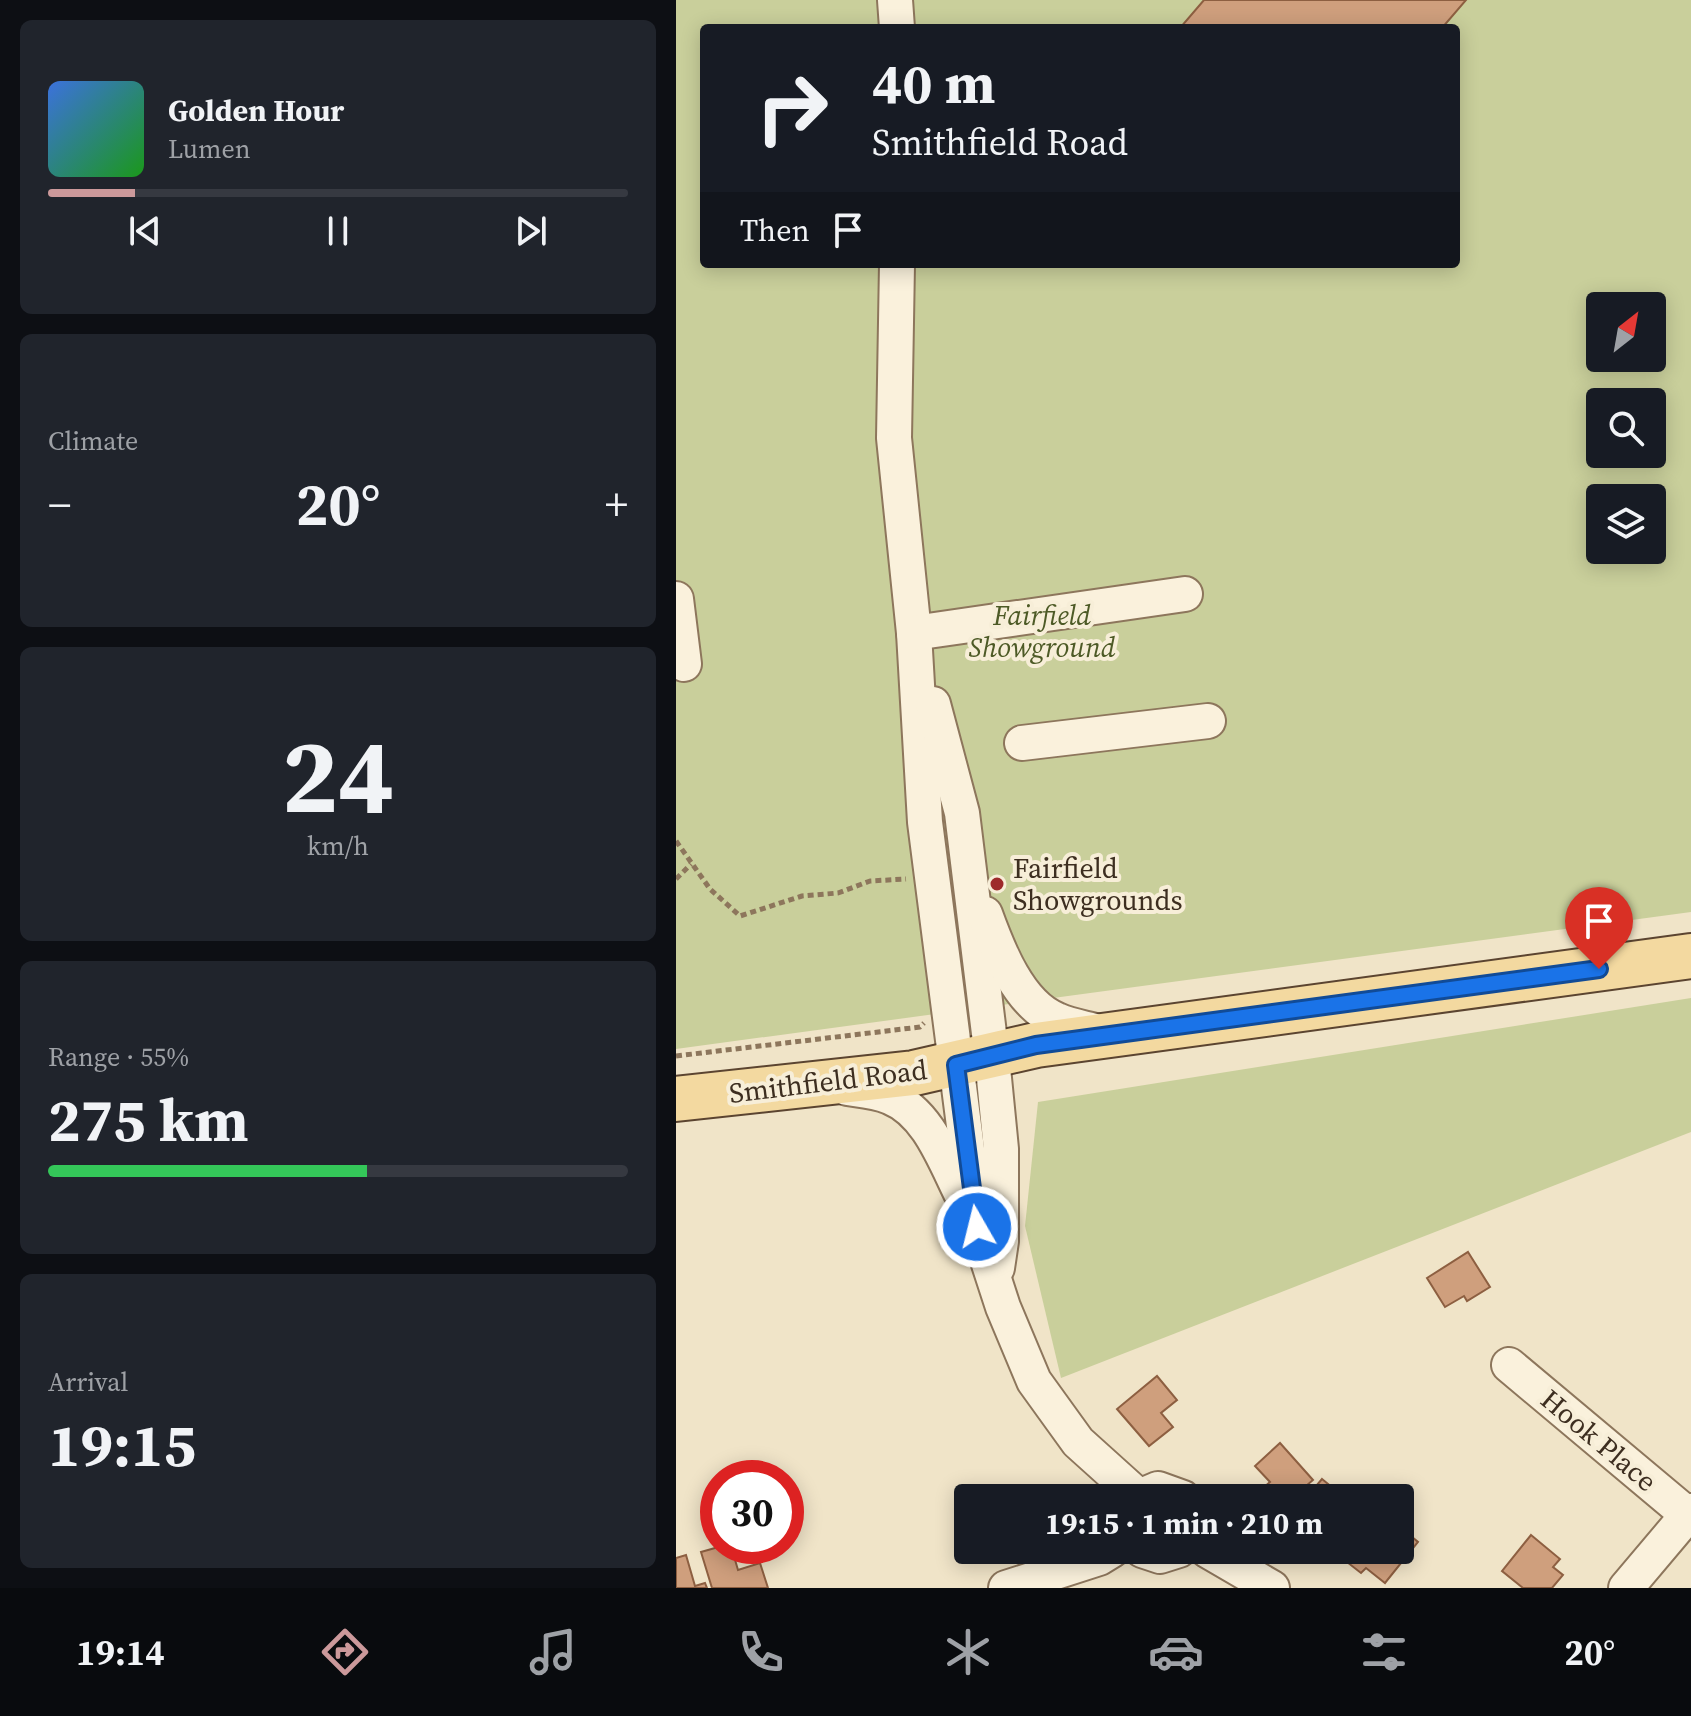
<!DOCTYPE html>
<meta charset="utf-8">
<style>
body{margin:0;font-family:"Source Serif 4",serif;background:#20242c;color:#f1f3f6;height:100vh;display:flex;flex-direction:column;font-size:30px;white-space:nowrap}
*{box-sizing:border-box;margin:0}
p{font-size:26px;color:#9ea1a6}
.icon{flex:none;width:44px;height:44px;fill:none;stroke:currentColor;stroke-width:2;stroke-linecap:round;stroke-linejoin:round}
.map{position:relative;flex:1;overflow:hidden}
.details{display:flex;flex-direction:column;gap:20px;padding:20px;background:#0d0f14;width:676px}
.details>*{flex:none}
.banner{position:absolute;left:24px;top:24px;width:760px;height:244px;border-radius:8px;box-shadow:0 4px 20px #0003;background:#171b24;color:#f1f3f6;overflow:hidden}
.needle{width:52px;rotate:31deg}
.buttons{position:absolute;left:910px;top:292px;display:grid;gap:16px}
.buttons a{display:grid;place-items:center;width:80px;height:80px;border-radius:8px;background:#171b24;box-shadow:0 4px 20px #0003;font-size:40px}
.speed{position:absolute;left:24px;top:1460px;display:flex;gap:16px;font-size:40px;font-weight:700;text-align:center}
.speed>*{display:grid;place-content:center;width:104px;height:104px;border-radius:50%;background:#171b24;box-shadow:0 4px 20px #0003;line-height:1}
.speed .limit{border:12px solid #d22;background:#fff;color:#111}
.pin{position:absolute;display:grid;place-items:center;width:68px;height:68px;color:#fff;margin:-82px -34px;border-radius:50% 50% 50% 0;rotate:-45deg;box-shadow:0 0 8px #0007}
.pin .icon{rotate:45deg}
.me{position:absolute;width:88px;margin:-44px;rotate:352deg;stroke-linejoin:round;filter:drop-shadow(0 0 6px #0008)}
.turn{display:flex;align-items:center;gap:28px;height:168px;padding:0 40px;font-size:36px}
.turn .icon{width:104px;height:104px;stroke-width:2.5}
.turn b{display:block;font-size:56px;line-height:68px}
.then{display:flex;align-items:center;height:76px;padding:0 40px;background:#0003;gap:16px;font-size:30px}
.big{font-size:60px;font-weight:700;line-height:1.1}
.details .widget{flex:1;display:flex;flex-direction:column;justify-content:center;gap:12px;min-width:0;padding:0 28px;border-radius:12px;background:#20242c}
.details .dial{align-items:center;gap:0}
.dial b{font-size:104px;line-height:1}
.song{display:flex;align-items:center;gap:24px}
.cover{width:96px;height:96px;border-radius:12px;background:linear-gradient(135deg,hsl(220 70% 55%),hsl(120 70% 35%))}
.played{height:8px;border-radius:4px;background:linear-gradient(90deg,#cc999b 15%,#363941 15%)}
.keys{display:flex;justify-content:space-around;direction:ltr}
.heat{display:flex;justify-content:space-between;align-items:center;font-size:44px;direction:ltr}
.charge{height:12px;border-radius:6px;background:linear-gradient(90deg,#34c759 55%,#363941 0)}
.trip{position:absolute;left:278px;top:1484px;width:460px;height:80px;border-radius:8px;background:#171b24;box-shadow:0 4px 20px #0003;font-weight:700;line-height:80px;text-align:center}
.tabs{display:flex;height:128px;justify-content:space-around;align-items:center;background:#090b0e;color:#9ea1a6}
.tabs .icon{width:56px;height:56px}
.tabs .selected{color:#cc999b}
.tabs b{font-size:36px;color:#f1f3f6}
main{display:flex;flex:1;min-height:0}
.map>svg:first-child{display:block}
.green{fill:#c9cf9b;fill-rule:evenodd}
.building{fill:#cf9f7d;stroke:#8d5f41;stroke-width:2}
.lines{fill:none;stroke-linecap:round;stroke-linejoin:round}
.minor-casing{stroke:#8d765c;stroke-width:38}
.major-casing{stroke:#5b4430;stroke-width:48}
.path{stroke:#8d765c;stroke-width:5;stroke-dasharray:6 4;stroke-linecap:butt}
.minor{stroke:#faf1dc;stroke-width:34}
.major{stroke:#f3d9a0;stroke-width:44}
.route-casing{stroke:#114b97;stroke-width:20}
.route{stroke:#1a73e8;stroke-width:14}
.poi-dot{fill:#9e2a2b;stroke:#f7eed8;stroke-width:3}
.labels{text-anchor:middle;stroke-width:8;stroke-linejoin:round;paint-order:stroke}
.park-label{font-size:28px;font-style:italic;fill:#4d5a26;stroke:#f7eed8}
.poi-label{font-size:28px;fill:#3d2e20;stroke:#f7eed8;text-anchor:start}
.street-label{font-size:28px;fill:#3d2e20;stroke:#f7eed8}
</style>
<main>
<section class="details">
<div class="widget">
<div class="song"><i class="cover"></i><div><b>Golden Hour</b><p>Lumen</p></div></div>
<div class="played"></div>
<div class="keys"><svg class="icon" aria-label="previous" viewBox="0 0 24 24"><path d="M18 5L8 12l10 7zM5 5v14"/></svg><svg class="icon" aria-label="pause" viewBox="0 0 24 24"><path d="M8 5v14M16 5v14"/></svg><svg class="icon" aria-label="next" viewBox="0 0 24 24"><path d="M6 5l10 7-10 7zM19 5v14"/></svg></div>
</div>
<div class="widget"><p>Climate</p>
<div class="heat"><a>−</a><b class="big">20°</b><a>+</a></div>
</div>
<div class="widget dial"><b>24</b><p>km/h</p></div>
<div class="widget"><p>Range · 55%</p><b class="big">275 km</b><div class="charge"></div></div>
<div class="widget"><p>Arrival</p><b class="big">19:15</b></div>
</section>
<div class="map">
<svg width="1015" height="1588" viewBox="0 0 1015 1588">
<rect width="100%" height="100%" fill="#f0e4c8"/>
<g class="green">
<path d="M0,0H1015V912L0,1049ZM28,28H780V264H28ZM924,306H976V358H924ZM924,402H976V454H924ZM924,498H976V550H924Z"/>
<polygon points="1015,998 1015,1132 385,1378 349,1226 362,1102"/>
</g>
<g class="building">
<polygon points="528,0 790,0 766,28 504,28"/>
<polygon points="792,1252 814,1287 791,1301 788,1296 769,1307 751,1278"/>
<polygon points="481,1376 501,1400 485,1413 497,1427 473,1446 441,1409"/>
<polygon points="604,1443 637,1480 616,1498 598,1498 588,1487 594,1482 579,1466"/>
<polygon points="646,1479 669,1498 630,1498"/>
<polygon points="724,1527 742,1542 709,1583 690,1568 685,1573 662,1555 667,1550 724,1550"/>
<polygon points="855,1535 884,1559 877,1567 887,1575 876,1588 847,1588 826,1571"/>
<polygon points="46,1546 55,1546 62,1570 84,1563 92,1588 36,1588 25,1552"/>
<polygon points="10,1555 19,1586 29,1583 31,1588 0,1588 0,1558"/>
</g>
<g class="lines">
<g class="minor-casing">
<g id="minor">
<polyline points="219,0 221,28"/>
<polyline points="221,264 218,438 238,633 249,822 301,1227 327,1307 358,1381 402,1442 463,1497"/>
<polyline points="0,599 8,664"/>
<polyline points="238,633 509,594"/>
<polyline points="257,704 286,813 316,1058 325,1149 325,1241 321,1268"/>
<polyline points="346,743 532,721"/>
<path d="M309,914C322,950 343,1005 381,1020C394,1026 409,1028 423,1032"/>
<path d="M171,1088C185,1090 201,1091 214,1097C254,1113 270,1165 289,1201"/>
<polyline points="833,1365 1012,1515"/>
<polyline points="461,1498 482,1489 507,1498"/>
<polyline points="466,1550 484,1556 503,1550"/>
<polyline points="531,1550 596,1588"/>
<polyline points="330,1588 423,1558 436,1550"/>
<polyline points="950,1588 1015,1511"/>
</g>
</g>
<g class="major-casing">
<polyline id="major" points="0,1099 238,1073 360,1045 1015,956"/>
</g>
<g class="path">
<polyline points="0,841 34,889 64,916 126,896 162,893 194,881 230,879"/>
<polyline points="0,879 15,864"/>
<polyline points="0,1056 244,1027 248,1023"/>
</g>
<use href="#minor" class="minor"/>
<use href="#major" class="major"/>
</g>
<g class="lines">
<g class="route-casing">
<polyline id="route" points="301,1227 280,1065 360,1045 923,969"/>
</g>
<use href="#route" class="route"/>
</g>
<circle class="poi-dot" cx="321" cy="884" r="8"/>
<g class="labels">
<g class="park-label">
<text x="366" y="625">Fairfield<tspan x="366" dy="32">Showground</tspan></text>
</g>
<g class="poi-label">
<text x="337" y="878">Fairfield<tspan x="337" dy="32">Showgrounds</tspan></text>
</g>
<g class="street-label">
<text transform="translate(152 1081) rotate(-7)" y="10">Smithfield Road</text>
<text transform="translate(923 1440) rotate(40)" y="10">Hook Place</text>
</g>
</g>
</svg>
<div class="buttons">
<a><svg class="needle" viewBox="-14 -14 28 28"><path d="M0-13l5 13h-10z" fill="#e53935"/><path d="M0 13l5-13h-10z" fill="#9ea1a6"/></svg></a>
<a><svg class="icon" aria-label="search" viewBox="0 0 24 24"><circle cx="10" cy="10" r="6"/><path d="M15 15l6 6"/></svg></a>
<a><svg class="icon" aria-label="layers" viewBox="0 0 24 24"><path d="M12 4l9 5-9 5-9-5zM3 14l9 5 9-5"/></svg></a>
</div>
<div class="speed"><div class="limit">30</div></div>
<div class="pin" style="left:923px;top:969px;background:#d93025"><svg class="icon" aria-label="arrive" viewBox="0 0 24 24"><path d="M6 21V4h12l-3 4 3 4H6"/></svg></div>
<svg class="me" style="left:301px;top:1227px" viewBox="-20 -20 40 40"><circle r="17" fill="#1a73e8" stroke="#fff" stroke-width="3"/><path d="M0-11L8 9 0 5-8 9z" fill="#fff"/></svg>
<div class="trip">19:15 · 1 min · 210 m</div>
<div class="banner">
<div class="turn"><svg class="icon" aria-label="right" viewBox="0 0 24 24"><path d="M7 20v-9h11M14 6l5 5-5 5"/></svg><div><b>40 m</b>Smithfield Road</div></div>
<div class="then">Then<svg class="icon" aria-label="arrive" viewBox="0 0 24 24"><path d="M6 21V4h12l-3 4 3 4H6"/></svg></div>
</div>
</div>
</main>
<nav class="tabs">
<b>19:14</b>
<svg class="icon selected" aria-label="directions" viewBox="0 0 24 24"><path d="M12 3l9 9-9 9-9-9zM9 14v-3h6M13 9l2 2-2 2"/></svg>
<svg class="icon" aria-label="music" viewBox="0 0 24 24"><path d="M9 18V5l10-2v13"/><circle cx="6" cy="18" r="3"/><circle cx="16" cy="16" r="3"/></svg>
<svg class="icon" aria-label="phone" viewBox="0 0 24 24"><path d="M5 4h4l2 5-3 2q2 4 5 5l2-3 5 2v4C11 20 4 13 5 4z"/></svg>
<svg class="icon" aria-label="climate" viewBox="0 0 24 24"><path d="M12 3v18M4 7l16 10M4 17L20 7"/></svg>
<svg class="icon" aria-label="car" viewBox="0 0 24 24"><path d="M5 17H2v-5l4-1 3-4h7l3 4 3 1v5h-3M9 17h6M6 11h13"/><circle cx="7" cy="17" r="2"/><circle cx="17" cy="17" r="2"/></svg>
<svg class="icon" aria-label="filters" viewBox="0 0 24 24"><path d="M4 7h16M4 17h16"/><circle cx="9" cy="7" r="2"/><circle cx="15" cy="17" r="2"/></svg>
<b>20°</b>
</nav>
